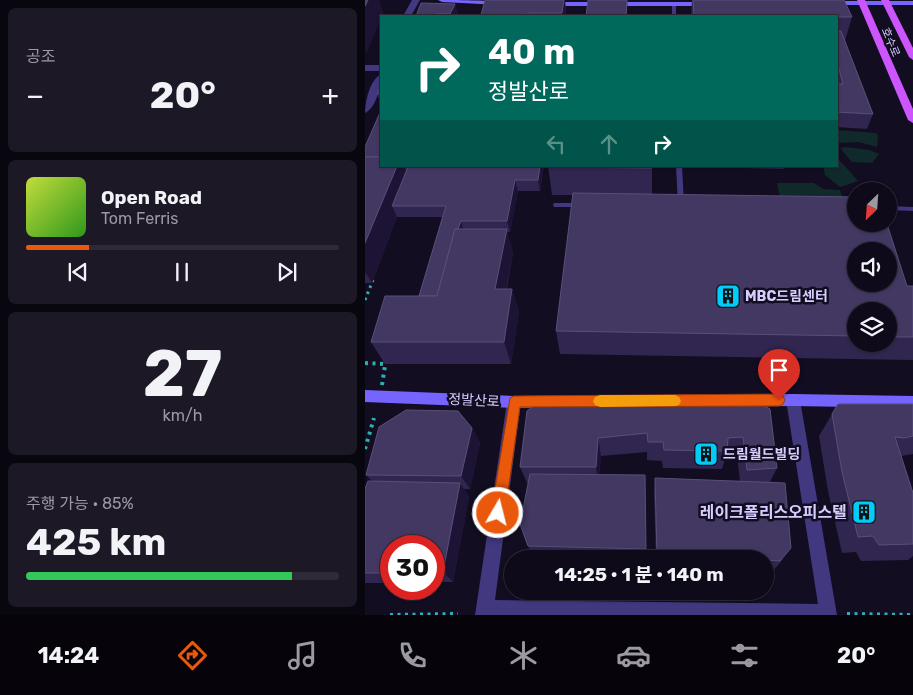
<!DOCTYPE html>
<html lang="ko">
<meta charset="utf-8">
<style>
body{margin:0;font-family:Rubik,"Noto Sans KR",sans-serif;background:#1c1826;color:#f1f3f6;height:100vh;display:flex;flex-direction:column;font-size:19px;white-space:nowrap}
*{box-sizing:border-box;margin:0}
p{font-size:16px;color:#9b9aa2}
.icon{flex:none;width:28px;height:28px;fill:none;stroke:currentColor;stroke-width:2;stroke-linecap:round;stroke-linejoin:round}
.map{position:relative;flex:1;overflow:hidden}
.sheet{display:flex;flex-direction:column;gap:8px;padding:8px;background:#08060e;width:365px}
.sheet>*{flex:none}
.hud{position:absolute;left:15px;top:15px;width:458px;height:152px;border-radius:0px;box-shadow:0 1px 4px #0004,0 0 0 1px #2e2b38;background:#00695c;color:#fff;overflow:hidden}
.needle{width:32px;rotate:205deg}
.buttons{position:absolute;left:482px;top:182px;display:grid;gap:10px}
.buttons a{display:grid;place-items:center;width:50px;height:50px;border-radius:50%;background:#0e0a19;box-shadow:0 1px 4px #0004,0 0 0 1px #2e2b38;font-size:25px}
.speed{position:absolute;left:15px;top:535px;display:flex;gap:10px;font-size:25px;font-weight:700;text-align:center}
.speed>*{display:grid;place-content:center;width:65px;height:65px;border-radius:50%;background:#0e0a19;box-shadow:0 1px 4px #0004,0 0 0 1px #2e2b38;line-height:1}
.speed .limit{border:8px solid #d22;background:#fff;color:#111}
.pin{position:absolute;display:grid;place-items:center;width:42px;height:42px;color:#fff;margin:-51px -21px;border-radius:50% 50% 50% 0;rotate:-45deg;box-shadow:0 0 5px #0007}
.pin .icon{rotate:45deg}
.me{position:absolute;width:55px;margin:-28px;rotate:8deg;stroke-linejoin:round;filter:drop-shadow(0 0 4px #0008)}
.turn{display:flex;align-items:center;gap:18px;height:105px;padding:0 25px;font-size:22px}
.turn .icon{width:65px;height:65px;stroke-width:2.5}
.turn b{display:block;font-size:35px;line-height:42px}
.lanes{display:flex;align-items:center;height:48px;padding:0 25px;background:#0003;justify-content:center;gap:25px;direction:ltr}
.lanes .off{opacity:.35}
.big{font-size:38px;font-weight:700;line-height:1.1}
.sheet .card{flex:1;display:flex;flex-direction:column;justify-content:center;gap:8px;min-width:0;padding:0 18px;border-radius:8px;background:#1c1826}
.sheet .dial{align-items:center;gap:0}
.dial b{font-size:65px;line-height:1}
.song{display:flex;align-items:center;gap:15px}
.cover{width:60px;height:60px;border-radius:8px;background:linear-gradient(135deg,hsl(70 70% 55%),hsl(110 70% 35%))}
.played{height:5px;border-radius:2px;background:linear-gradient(90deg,#ea580c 20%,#2e2b38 20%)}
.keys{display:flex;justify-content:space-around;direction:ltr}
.heat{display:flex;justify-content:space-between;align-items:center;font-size:28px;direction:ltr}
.charge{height:8px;border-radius:4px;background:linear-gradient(90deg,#34c759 85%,#2e2b38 0)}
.trip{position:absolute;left:139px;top:550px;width:270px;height:50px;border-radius:25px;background:#0e0a19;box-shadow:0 1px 4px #0004,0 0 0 1px #2e2b38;font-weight:700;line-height:50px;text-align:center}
.menu{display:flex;height:80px;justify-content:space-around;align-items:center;background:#06040a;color:#9b9aa2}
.menu .icon{width:35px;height:35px}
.menu .selected{color:#ea580c}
.menu b{font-size:22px;color:#f1f3f6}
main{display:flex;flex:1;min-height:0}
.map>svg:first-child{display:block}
.green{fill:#102a2b}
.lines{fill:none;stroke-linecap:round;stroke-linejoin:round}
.path-far1{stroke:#2eb0b2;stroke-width:3;stroke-dasharray:2.5 4;stroke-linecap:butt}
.path{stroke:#2eb0b2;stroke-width:4;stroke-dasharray:3 4.5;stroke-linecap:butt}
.lane{fill:#413880;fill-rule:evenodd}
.street{fill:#413880;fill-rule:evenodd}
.secondary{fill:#7565fe;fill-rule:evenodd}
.primary{fill:#cc55fe;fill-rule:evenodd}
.wall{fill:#31264f;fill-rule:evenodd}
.shaded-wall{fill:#1d1435}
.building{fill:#433862;stroke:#5a4f7b;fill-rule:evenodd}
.route{fill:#ea580c;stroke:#983908}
.slow{fill:#f59e0b}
.labels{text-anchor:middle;stroke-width:5;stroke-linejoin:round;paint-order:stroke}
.far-street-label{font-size:11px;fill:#d7cdff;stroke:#120d21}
.poi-label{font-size:14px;font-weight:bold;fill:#d7cdff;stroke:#120d21;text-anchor:start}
.street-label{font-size:14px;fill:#d7cdff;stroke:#120d21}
.near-poi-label{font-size:16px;font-weight:bold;fill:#d7cdff;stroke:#120d21;text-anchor:end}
</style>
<main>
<section class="sheet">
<div class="card"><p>공조</p>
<div class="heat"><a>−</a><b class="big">20°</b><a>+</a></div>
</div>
<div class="card">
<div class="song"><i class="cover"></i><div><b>Open Road</b><p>Tom Ferris</p></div></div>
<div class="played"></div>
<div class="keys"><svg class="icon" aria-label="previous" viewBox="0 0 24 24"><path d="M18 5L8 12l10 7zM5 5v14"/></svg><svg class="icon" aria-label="pause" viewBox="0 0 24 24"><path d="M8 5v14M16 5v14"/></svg><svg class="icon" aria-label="next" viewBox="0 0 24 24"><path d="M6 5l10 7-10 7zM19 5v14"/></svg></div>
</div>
<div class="card dial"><b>27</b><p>km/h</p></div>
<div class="card"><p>주행 가능 · 85%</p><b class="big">425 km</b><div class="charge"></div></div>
</section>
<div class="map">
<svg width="548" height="615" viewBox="0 0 548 615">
<rect width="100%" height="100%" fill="#120d21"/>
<g class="green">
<polygon points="471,130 511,133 513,135 512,147 494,142 472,143"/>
<polygon points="481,147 504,150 514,154 507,163 487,162 475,148"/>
<polygon points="471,156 493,181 475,187 460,175 458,166 471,166"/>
<polygon points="412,183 449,183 458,189 475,190 478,199 415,198"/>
</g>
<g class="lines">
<polyline class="path-far1" points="0,300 8,280"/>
<g class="path">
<polyline points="0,363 20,364"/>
<polyline points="17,385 21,359"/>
<polyline points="0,449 9,418"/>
<polyline points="482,614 548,615"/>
<polyline points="25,615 93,614"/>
</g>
<g class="lane">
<polygon points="307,3 311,4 311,16 307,16"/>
<polygon points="311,166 317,166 319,204 316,206 313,204"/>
<polygon points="189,203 217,203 220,205 217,207 189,207 188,205"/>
<polygon points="524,206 548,207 548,211 524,210"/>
</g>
<g class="street">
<polygon points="47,0 55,0 46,16 38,16"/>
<rect x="0" y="65" width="16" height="6"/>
<path d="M16,74C17,85 11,108 0,113C0,101 5,80 16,74Z"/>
<polygon points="428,394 433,396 435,400 472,615 110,615 142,402 144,398 149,396 154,398 156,402 130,600 453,604 421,400 423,396"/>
</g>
<g class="secondary">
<path d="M73,0C88,0 129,0 140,3L136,5L77,2Z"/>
<polygon points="461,1 548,1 548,5 464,5 460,3"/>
<polygon points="181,2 344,2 348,4 344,6 181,6"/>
<polygon points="0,390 149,396 428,394 548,396 548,408 428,406 149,408 0,402"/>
</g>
<g class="primary">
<polygon points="492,0 500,0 548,109 548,123 543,120"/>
<polygon points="516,0 524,0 548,48 548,60 544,57"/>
</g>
</g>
<g class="wall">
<polygon points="200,0 201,16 116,16 116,15"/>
<polygon points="327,0 479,0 487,17 480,41 508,114 502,129 471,127 471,16 326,16"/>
<polygon points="90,4 93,16 51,16"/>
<polygon points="16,85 16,105 12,94"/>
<polygon points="0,147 16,166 179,166 175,191 153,191 145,232 142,232 148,253 142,289 147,289 154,312 146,364 20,364 6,342 54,296 77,217 32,217 7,283 0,283"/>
<path d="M183,166H287V194L542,286H548V360L195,354L191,331L208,195H187ZM491,311H524V344H491Z"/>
<polygon points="334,166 420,166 419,169 334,167"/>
<polygon points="390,400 412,468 405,482 418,559 408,571 400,571 400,559 291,559 289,492 290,478 375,481 372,456 361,456 357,469 298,468 297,461 282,460 282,452 236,456 234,475 281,549 280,559 169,559 163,546 163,485 155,467 162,411"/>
<polygon points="473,404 548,404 548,454 536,456 548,493 548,556 543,560 496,561 491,552 477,553 463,491 454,436"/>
<polygon points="107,428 115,443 105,489 99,489 104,497 88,582 69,582 69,546 26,546 26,583 0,583 0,489 7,481 1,475"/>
</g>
<g class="shaded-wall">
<polygon points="3,0 14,0 19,14 18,16 16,16 16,19 1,54 0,52 0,6"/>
<polygon points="199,0 200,0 201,16 197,16 197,13"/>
<polygon points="262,0 263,16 261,16"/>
<polygon points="90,4 93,16 86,16 85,14"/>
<polygon points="32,166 39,166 46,183 27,206 32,217 7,283 0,272 0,243"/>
<polygon points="175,166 179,166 175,191 173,180"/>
<polygon points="150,180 153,191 145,232 142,221"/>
<polygon points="96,221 99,232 71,309"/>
<polygon points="142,229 148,253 137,312 130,289"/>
<polygon points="147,289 154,312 146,364 139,342"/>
<polygon points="107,428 115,443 105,489 96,476"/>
<polygon points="233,438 236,456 233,485 231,467"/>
<polygon points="95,483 104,497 88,582 78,572"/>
</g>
<g class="building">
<polygon points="0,0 3,0 0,6"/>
<polygon points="120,0 199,0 197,13 163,13 163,16 116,15"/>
<polygon points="223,0 262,0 261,16 221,16"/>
<polygon points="328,0 479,0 487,17 471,17 471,16 329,16"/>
<polygon points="56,3 90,4 85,14 71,14 70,16 51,16"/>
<polygon points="471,31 476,31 508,114 471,112 471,84 478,84 471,58"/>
<polygon points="16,85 16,94 12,94"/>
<polygon points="16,110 16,157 0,157 0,147"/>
<polygon points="0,157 16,157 16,166 32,166 0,243"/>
<polygon points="39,166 175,166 173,180 150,180 142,221 96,221 93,229 90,229 72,296 54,296 81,206 27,206 43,167 40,167"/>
<polygon points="183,166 287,166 287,168 183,167"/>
<path d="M208,193L491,197V224H522L542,286H548V337H524V311H491V336L191,331ZM491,251H524V284H491Z"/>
<polygon points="90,229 142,229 130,289 147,289 139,342 6,342 20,296 72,296"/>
<polygon points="390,400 405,409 412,468 382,470 378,437 363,438 362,451 299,450 298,442 283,442 282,433 233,438 231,467 155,467 162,411 172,403"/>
<polygon points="473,404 548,404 548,436 539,438 530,437 548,493 548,544 514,545 508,536 493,537 477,472 467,414"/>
<polygon points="41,410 93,411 107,428 96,476 1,475 14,427"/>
<polygon points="165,474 280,475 281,549 163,546 155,524"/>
<polygon points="290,478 420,483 426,548 415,561 400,560 400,559 368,559 292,555"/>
<polygon points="3,481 95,483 78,572 69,572 69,546 26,546 26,573 0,573 0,489"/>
</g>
<polygon class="route" points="414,394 418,396 420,400 418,404 414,406 155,407 140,513 138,518 133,520 128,518 126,513 145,398 149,396"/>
<polygon class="slow" points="235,395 310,395 314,397 316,401 314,405 310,406 235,407 230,405 228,401 230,397"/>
<defs>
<g id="building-square" transform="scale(1.25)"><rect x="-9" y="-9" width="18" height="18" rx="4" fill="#01ccf7" stroke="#120d21"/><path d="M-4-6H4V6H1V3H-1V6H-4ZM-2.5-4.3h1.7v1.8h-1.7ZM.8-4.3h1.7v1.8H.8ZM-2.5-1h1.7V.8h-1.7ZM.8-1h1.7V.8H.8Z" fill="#111"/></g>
</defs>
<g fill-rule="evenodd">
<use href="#building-square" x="363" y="296"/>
<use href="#building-square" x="341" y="454"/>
<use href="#building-square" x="499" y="512"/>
</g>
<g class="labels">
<g class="far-street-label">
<text transform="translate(526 42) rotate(67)" y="4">호수로</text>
</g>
<g class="poi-label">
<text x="380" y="301">MBC드림센터</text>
<text x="358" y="459">드림월드빌딩</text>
</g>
<g class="street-label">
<text transform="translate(109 400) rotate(3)" y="5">정발산로</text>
</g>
<g class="near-poi-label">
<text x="482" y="518">레이크폴리스오피스텔</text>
</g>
</g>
</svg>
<div class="buttons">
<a><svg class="needle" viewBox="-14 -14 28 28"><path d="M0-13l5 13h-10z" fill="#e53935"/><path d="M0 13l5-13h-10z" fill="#9b9aa2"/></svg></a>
<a><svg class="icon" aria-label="sound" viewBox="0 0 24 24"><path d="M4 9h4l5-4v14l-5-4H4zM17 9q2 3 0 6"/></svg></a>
<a><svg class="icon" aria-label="layers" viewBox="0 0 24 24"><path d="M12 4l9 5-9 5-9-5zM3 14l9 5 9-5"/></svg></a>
</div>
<div class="speed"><div class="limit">30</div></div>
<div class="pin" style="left:414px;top:400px;background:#d93025"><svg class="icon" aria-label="arrive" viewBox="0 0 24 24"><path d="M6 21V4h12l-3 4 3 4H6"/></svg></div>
<svg class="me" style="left:133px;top:513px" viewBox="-20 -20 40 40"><circle r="17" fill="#ea580c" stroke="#fff" stroke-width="3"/><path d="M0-11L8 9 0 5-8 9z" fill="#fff"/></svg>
<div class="trip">14:25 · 1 분 · 140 m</div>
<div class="hud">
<div class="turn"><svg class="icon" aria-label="right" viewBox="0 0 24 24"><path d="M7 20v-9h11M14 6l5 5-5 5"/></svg><div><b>40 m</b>정발산로</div></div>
<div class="lanes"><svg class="icon off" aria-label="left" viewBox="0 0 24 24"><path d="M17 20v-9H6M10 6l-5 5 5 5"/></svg><svg class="icon off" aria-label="ahead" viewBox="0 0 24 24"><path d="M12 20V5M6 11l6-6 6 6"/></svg><svg class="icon" aria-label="right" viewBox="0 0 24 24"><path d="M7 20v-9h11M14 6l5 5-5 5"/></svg></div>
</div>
</div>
</main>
<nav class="menu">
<b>14:24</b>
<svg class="icon selected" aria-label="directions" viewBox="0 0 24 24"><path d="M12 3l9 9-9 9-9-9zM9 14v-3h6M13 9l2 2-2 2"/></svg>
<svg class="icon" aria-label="music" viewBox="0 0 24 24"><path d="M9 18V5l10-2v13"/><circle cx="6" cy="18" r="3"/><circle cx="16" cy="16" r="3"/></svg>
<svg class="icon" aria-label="phone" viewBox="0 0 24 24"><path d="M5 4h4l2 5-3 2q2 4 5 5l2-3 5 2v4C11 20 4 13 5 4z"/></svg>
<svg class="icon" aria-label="climate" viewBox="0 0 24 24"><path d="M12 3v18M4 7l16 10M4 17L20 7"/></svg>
<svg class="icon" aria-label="car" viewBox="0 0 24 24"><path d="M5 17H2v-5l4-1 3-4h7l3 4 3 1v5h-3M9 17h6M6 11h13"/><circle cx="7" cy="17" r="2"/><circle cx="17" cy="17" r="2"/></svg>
<svg class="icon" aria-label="filters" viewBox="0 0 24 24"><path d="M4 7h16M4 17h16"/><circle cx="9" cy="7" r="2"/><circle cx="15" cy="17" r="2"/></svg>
<b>20°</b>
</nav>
